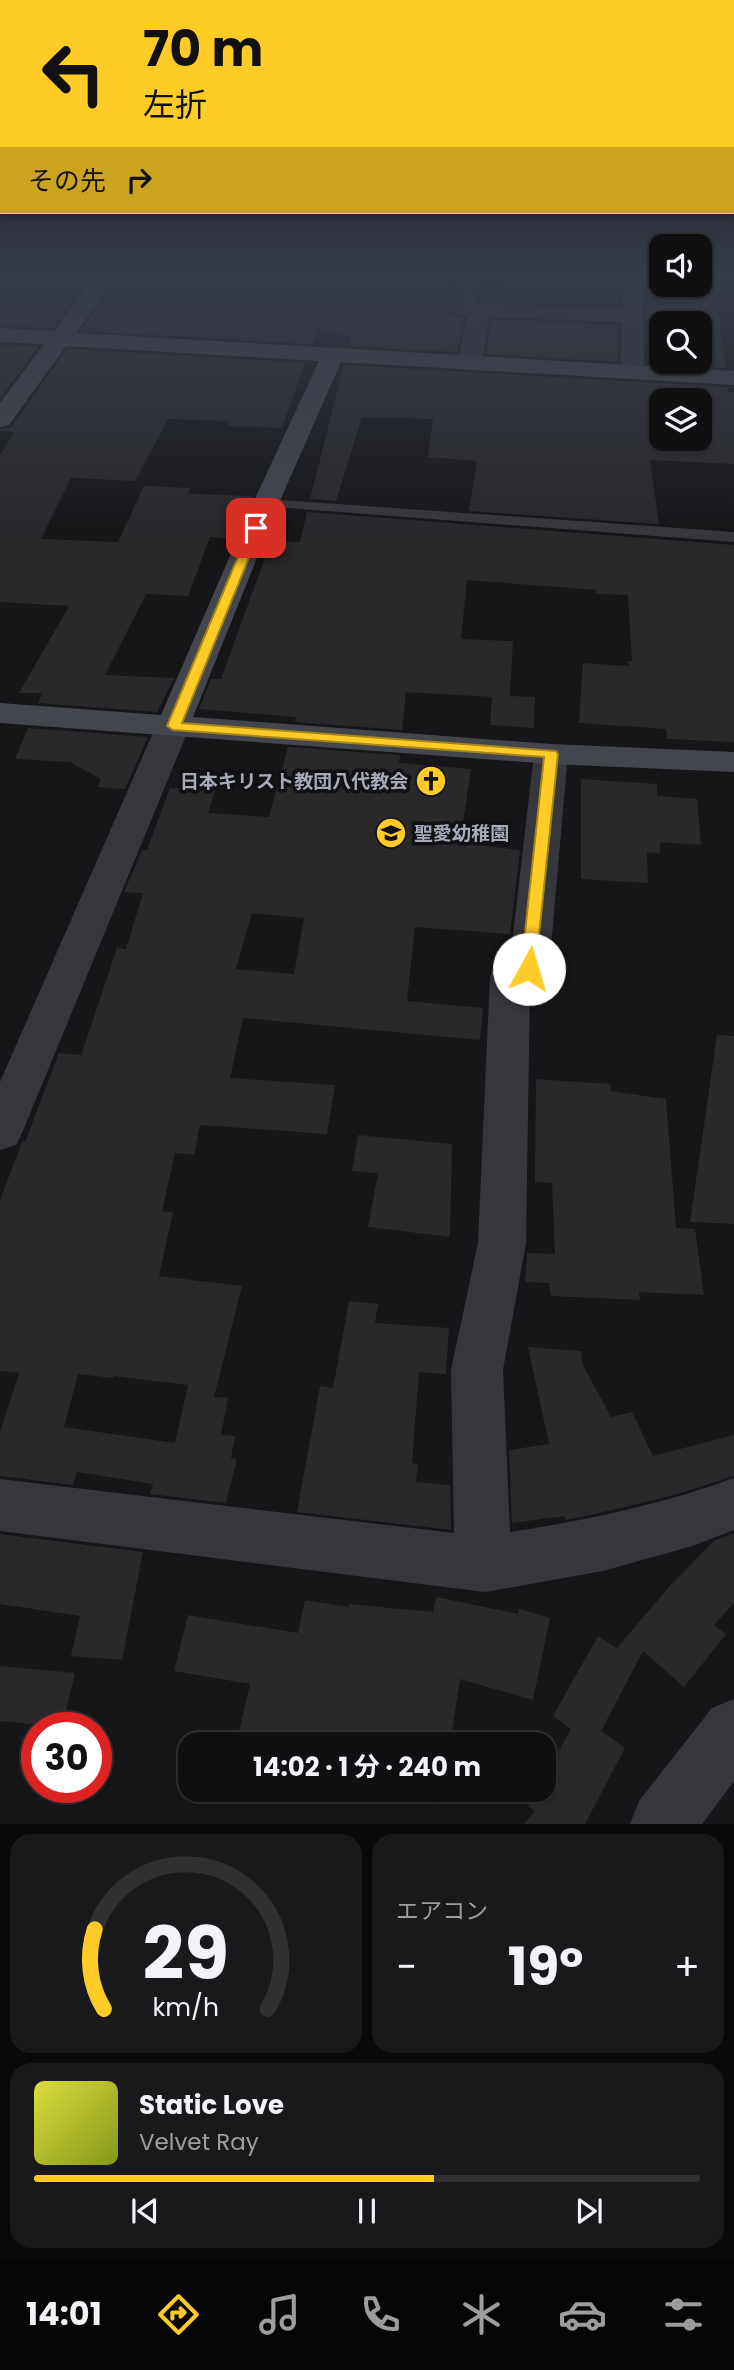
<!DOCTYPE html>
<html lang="ja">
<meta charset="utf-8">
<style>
body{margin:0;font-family:Poppins,"Noto Sans JP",sans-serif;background:#19191b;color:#f1f3f6;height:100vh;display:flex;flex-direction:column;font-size:26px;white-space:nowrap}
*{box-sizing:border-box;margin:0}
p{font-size:23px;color:#9c9d9f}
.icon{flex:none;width:38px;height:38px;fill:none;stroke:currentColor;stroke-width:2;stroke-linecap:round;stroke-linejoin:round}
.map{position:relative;height:1824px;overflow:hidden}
.details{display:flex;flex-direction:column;gap:10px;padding:10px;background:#09090a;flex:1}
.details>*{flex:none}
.banner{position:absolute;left:0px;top:0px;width:735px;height:214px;box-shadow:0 2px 5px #0004,0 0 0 2px #303032;background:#ffcc27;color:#111;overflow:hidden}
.tools{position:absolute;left:649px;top:234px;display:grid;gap:14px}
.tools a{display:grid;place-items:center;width:63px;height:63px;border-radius:14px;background:#101012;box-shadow:0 2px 5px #0004,0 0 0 2px #303032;font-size:35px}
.speed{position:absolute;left:21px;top:1712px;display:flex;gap:14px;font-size:35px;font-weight:700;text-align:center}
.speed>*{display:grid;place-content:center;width:91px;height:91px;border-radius:50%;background:#101012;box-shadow:0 2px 5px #0004,0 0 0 2px #303032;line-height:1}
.speed .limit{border:10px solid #d22;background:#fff;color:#111}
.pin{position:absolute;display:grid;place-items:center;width:60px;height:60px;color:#fff;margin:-30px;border-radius:14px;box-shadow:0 4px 10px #0006}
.me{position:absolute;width:77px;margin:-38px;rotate:6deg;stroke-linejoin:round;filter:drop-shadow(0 0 5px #0008)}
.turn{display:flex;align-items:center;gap:24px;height:147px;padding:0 28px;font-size:32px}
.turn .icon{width:91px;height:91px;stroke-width:2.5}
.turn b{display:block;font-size:49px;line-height:60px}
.then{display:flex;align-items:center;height:66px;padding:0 28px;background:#0003;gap:14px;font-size:26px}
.big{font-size:52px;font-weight:700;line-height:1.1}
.details .tile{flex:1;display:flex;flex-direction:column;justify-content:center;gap:10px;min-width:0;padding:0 24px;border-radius:21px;background:#19191b}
.details .dial{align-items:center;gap:0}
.dial svg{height:182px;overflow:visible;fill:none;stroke:#303032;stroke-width:7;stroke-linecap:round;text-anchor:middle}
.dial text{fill:#f1f3f6;stroke:none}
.song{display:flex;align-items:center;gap:21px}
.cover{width:84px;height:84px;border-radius:10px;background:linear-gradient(135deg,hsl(60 70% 55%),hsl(70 70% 35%))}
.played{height:7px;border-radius:4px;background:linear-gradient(90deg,#ffcc27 60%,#303032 60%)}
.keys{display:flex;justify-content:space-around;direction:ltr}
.heat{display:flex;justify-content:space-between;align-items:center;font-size:38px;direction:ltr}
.details .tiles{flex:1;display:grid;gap:10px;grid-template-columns:1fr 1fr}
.tile:last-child{grid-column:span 2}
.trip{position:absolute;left:178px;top:1732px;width:378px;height:70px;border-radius:21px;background:#101012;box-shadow:0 2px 5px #0004,0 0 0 2px #303032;font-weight:700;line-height:70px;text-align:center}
.menu{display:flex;height:112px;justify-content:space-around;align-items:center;background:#060607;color:#9c9d9f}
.menu .icon{width:49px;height:49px}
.menu .current{color:#ffcc27}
.menu b{font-size:32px;color:#f1f3f6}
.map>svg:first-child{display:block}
.building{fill:#29292c;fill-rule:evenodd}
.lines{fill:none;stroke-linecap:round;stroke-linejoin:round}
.lane{fill:#36373d;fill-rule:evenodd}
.street{fill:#36373d;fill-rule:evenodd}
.secondary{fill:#44464d;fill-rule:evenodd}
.route{fill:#ffcc27;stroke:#a68519;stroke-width:2}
.labels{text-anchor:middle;stroke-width:7;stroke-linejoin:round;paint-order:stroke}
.poi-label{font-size:19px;font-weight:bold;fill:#a7aab9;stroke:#111113;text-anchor:end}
</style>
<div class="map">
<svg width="734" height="1824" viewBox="0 0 734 1824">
<rect width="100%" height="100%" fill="#161618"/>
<g class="building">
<polygon points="0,279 90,279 53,328 0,325"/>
<polygon points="117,279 448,279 441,314 464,318 457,352 349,346 351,338 318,328 312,344 81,331"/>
<polygon points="540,279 620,282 619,306 505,302 507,283 540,284"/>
<path d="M688,294L716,295L726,368L647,363L646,304L690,305ZM662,324H700V362H662Z"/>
<polygon points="491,320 619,325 618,362 486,354"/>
<polygon points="0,345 39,346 0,399"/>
<polygon points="67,349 305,363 282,428 227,426 229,421 168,419 135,481 71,478 41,539 118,542 144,486 191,488 188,494 253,496 235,539 210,537 188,596 146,594 105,675 174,678 157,712 38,703 42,693 19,693 69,606 0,602 0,455 14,432 0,431 0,429 11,427"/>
<path d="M344,365L728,387V392H734V464L650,460L659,524L469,511L477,461L428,457L433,419L362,417L336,501L310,499ZM662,401H700V439H662Z"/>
<polygon points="307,512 734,545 734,742 667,739 666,729 579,723 583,663 629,666 628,661 632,661 628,595 596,594 596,590 467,580 461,639 513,641 510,696 535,697 534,728 490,725 492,697 406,692 402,730 295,722 296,717 199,709 211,679 221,679 271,541 300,542"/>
<polygon points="28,728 148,737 125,789 97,787 101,779 70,762 15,759"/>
<path d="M288,747L400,755L399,763L471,769L460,843L520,850L510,934L415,927L407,1001L483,1008L480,1040L243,1018L230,1078L335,1085L327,1134L200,1125L194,1155L175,1153L162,1212H173L159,1276L242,1286L214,1397L228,1398L221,1435L235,1436L231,1458L237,1459L226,1503L150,1494L153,1484L77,1472L73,1485L0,1476V1432L19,1373L0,1371V1200L22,1142H25L59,1053L81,1055L117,948L126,949L143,893L124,892L142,850H147L170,788L215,791L208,813L269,817ZM252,913L304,918L294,974L236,969ZM78,1374L113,1378L114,1376L188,1385L175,1443L64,1427Z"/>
<polygon points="581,779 657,784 657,796 697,799 701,845 660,842 660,853 647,852 648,883 581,879"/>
<polygon points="717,1035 734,1036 734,1224 690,1222"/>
<polygon points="536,1079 610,1084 611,1091 666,1099 676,1228 695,1229 704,1295 639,1292 640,1300 551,1296 549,1283 525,1282 527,1253 555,1254 552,1183 535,1182"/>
<polygon points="358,1135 452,1144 450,1237 368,1227 378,1173 352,1171"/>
<polygon points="349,1301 378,1304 375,1323 449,1328 446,1374 419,1372 412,1463 418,1464 416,1482 450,1485 451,1530 297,1512 320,1386 333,1388"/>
<polygon points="528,1347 581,1351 583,1365 611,1417 632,1412 653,1456 734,1435 734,1476 678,1494 595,1514 566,1520 565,1516 512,1523 509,1450 549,1444"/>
<polygon points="734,1533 734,1603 714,1625 726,1634 684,1687 643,1651 601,1731 625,1748 585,1824 524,1824 535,1811 528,1806 537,1790 544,1790 544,1777 571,1729 553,1716 598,1636 617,1648 669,1587 715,1540"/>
<polygon points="0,1534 143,1552 122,1660 71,1656 80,1616 0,1604"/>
<polygon points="436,1597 518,1614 519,1609 550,1618 533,1700 460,1679 450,1745 236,1745 250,1684 174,1671 188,1615 298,1633 305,1600 349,1607 349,1604 433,1612"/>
<polygon points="0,1666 75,1673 62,1727 0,1721"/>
<polygon points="401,1790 442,1790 440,1805 400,1795"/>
</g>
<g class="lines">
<polygon class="lane" points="266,499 734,532 734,542 261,506 259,503 261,500"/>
<g class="street">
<polygon points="460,279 480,279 477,303 622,309 623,279 643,279 644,371 640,376 624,376 620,371 622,322 489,317 482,362 478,367 462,367 458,362 467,316 458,314 455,309"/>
<polygon points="173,716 185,719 190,726 22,1133 16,1145 0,1150 0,1082 156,726 161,719"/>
<path d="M551,744L563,747L568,754L549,969L543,979L530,984L526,1243L503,1370L510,1532C587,1520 661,1505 734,1478V1530L692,1546L603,1571L485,1592L0,1531V1479L454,1533L451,1370L478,1243L490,976L496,966L510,961L534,754L539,747Z"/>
<polygon points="734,1699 734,1781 702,1824 630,1824 639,1801 712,1708"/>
</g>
<polygon class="secondary" points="93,279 114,279 76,333 734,371 734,385 341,362 279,503 193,717 551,744 734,752 734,772 551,764 0,723 0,703 161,715 253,503 319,361 66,346 9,425 0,427 0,403 44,344 0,342 0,328 54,331"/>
</g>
<linearGradient id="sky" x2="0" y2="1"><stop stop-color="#0c0c0d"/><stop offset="0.52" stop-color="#363c48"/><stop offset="1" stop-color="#363c48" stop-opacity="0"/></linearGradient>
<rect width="734" height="534" fill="url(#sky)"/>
<polygon class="route" points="256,525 261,528 182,723 556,751 558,754 535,973 523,973 521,969 544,757 173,730 167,726 250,528"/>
<defs>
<g id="church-disc" transform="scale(1.575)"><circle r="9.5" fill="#ffcc27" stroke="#111113"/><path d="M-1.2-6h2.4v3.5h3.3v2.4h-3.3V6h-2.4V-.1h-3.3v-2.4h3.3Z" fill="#111"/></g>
<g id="school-disc" transform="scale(1.575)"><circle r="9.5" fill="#ffcc27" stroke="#111113"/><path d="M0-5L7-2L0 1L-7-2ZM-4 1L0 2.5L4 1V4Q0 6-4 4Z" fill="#111"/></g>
</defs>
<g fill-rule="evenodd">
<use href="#church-disc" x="431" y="781"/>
<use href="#school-disc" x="391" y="833"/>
</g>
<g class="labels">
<g class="poi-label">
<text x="408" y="788">日本キリスト教団八代教会</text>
<text x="414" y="840" text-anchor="start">聖愛幼稚園</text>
</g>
</g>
</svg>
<div class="tools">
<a><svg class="icon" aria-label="sound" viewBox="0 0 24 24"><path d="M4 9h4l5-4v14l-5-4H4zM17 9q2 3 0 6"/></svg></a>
<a><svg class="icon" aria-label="search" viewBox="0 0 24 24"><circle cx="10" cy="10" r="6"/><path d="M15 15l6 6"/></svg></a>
<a><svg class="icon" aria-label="layers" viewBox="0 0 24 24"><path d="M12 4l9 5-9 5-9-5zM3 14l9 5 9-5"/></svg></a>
</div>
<div class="speed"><div class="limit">30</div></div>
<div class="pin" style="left:256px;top:528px;background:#d93025"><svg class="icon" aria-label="arrive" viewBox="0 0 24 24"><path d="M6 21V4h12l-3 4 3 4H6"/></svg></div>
<svg class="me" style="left:529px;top:969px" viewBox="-20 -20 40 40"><circle r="19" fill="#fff"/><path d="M0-13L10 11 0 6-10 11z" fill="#ffcc27"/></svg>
<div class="trip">14:02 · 1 分 · 240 m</div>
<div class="banner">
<div class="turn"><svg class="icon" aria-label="left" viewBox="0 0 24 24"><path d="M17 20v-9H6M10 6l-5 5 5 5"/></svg><div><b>70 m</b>左折</div></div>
<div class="then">その先<svg class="icon" aria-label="right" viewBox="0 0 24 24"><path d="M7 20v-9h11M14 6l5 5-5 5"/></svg></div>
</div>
</div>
<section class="details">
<div class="tiles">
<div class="tile dial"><svg viewBox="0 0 100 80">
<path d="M14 69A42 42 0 1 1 86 69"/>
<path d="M14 69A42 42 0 0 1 10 34" stroke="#ffcc27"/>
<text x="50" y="56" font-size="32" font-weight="700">29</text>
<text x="50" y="72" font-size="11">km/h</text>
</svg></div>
<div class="tile"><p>エアコン</p>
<div class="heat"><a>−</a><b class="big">19°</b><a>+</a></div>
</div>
<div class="tile">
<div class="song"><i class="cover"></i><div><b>Static Love</b><p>Velvet Ray</p></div></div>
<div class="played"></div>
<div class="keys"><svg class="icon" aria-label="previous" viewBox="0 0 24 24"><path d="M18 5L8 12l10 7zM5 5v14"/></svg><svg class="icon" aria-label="pause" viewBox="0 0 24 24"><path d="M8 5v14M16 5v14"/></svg><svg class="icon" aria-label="next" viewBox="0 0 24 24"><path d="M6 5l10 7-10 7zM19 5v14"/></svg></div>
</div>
</div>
</section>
<nav class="menu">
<b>14:01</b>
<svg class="icon current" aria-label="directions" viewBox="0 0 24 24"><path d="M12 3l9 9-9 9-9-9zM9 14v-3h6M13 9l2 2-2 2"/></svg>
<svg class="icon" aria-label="music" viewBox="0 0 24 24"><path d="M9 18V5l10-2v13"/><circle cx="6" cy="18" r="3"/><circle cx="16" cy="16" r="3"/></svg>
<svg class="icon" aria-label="phone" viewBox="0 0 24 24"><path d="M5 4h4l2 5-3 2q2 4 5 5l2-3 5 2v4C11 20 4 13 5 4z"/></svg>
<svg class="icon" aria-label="climate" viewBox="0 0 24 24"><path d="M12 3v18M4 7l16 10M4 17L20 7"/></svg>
<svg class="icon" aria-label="car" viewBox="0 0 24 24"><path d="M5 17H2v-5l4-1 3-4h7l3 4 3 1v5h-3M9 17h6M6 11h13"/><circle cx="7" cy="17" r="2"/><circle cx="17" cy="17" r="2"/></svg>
<svg class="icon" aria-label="filters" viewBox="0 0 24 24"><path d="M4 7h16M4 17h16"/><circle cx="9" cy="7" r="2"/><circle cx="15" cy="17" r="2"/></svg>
</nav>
